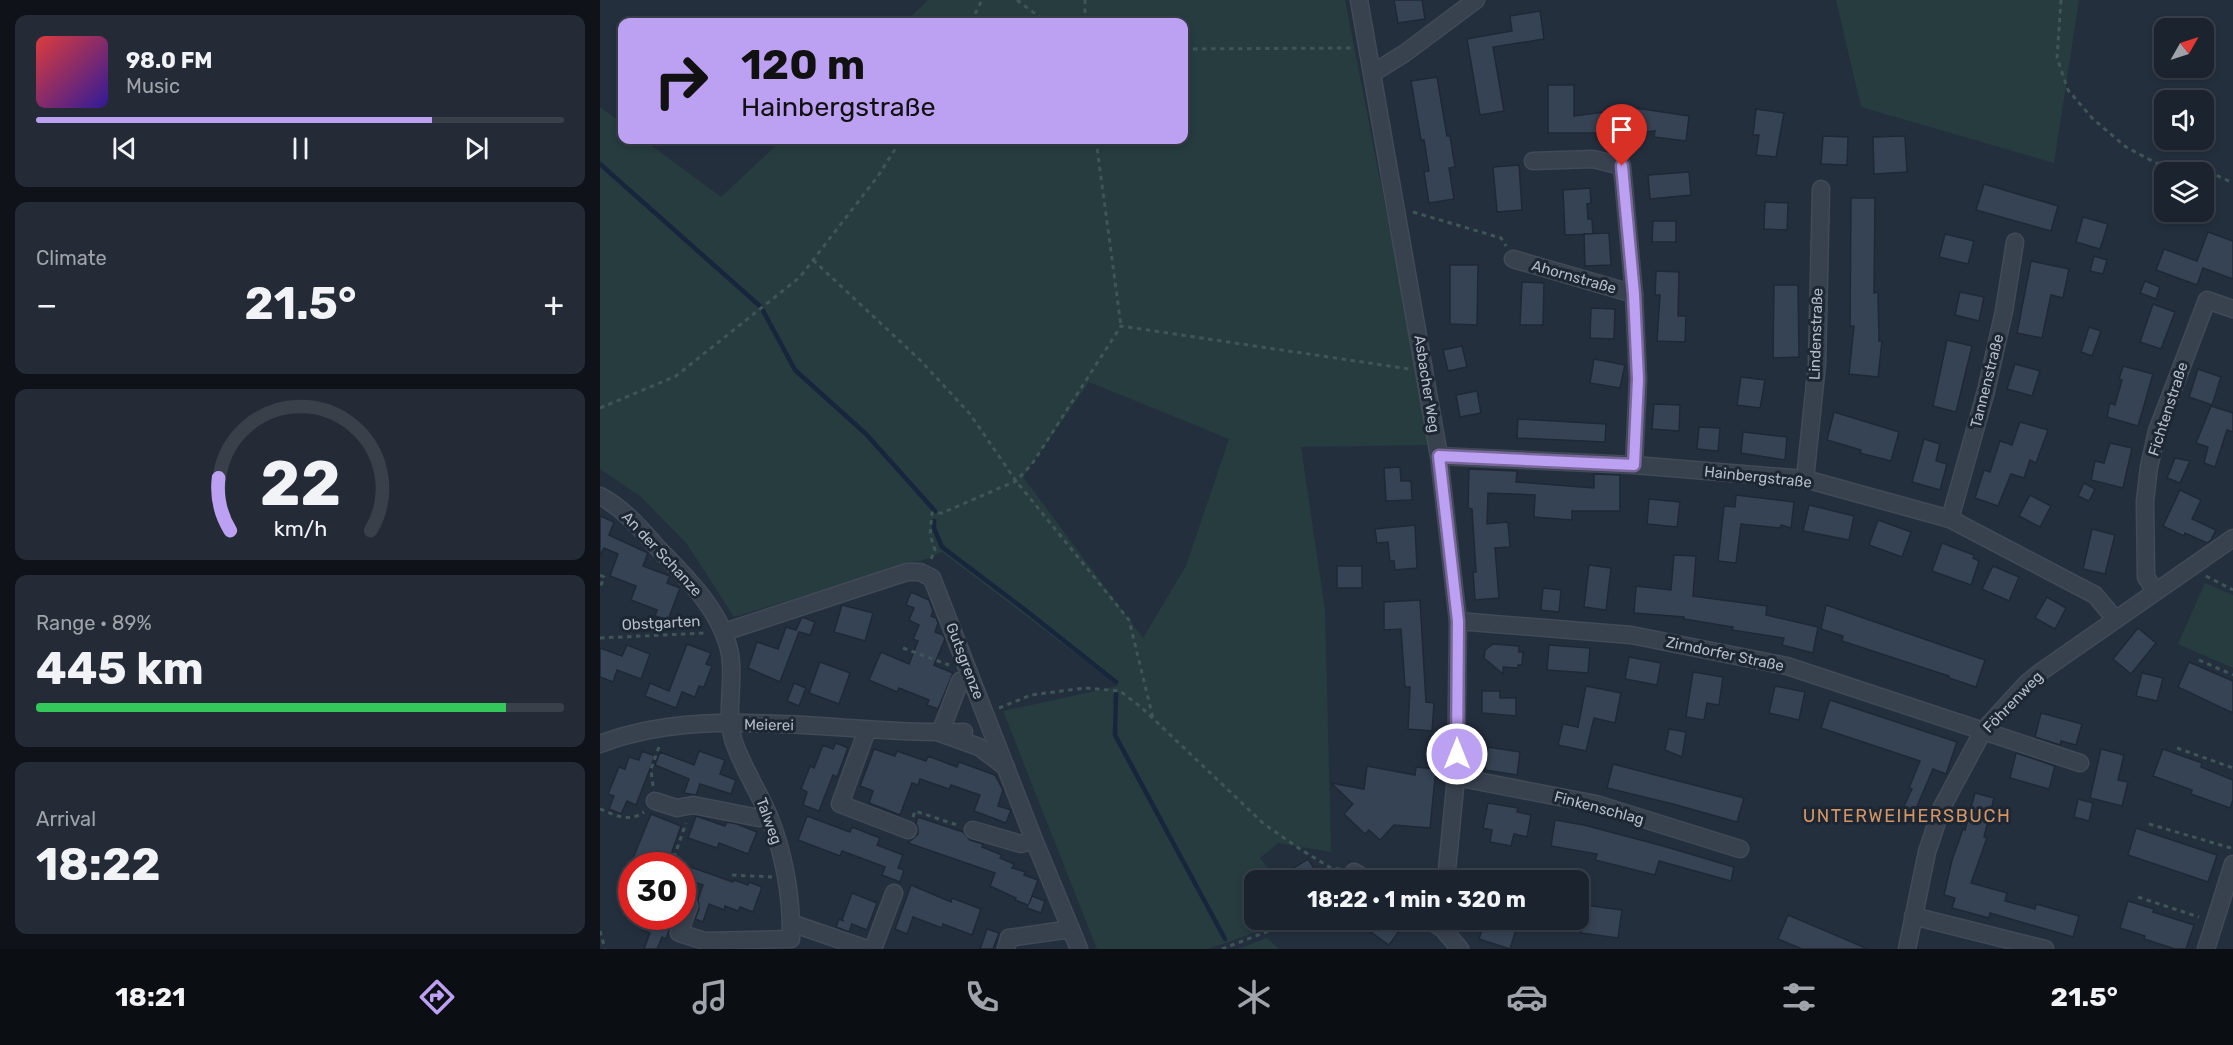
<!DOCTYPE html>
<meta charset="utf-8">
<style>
body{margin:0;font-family:Rubik,sans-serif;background:#242b36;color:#f1f3f6;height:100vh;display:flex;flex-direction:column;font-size:22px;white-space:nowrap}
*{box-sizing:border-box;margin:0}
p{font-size:20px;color:#a0a4aa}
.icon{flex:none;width:33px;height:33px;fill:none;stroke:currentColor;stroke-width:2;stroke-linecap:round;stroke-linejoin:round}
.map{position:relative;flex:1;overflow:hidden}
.sheet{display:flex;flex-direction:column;gap:15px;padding:15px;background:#0f1319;width:600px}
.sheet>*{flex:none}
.top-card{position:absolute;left:18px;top:18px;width:570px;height:126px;border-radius:12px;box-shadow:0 3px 9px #0003,0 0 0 2px #39404a;background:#bca0f2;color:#111;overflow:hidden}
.needle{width:39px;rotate:51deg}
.fabs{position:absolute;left:1554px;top:18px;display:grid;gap:12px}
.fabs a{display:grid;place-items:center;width:60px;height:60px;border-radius:12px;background:#1b232e;box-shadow:0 3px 9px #0003,0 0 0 2px #39404a;font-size:30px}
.speed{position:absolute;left:18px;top:852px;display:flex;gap:12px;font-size:30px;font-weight:700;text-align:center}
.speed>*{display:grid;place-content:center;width:78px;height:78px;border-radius:50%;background:#1b232e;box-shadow:0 3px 9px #0003,0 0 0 2px #39404a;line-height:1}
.speed .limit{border:9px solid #d22;background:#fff;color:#111}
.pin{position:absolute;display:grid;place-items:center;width:51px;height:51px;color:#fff;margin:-62px -26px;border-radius:50% 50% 50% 0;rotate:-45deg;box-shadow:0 0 6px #0007}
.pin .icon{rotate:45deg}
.me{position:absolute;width:66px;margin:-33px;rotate:0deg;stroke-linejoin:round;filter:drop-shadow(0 0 4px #0008)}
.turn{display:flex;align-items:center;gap:21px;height:126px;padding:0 24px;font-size:27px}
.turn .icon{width:78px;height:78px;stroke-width:2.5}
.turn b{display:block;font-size:42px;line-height:51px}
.big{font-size:45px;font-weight:700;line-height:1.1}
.sheet .tile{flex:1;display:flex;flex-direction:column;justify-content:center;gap:9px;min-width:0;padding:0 21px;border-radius:12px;background:#242b36}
.sheet .dial{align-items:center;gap:0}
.dial svg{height:156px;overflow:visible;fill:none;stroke:#39404a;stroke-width:7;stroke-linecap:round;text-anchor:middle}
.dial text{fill:#f1f3f6;stroke:none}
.song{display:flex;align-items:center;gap:18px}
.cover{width:72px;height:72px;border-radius:9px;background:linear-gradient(135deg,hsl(0 70% 55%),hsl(250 70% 35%))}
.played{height:6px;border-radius:3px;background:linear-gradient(90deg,#bca0f2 75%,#39404a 75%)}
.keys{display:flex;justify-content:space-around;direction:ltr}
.heat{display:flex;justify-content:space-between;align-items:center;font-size:33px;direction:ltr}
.charge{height:9px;border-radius:4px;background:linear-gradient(90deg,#34c759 89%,#39404a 0)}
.trip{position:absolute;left:644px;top:870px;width:345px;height:60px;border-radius:12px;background:#1b232e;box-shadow:0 3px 9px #0003,0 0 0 2px #39404a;font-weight:700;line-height:60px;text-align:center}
.dock{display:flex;height:96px;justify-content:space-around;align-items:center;background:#0b0e12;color:#a0a4aa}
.dock .icon{width:42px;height:42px}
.dock .current{color:#bca0f2}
.dock b{font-size:27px;color:#f1f3f6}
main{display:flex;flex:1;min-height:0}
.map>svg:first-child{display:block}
.green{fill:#263c3f;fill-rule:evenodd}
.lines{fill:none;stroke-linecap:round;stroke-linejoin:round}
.stream{stroke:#17263c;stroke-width:4.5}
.building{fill:#364354;stroke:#1f2835;stroke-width:1.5}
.minor-casing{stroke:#414a57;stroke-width:19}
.path{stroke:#3f5557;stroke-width:3;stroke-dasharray:4.5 4.5;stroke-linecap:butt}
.minor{stroke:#38414e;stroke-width:16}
.route-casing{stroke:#7a689d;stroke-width:15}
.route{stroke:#bca0f2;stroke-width:10}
.labels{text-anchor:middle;stroke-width:6;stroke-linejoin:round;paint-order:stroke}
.street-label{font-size:15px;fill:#b4bcc9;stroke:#1d2633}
.quarter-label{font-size:18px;letter-spacing:1.5px;fill:#d59563;stroke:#1d2633}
</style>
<main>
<section class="sheet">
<div class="tile">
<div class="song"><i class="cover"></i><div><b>98.0 FM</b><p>Music</p></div></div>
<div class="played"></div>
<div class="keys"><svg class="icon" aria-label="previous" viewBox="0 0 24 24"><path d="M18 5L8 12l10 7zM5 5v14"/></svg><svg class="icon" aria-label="pause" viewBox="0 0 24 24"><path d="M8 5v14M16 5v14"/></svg><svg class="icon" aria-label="next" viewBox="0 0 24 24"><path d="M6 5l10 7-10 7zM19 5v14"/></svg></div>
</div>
<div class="tile"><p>Climate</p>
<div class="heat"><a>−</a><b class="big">21.5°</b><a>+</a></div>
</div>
<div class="tile dial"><svg viewBox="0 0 100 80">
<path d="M14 69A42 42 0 1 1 86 69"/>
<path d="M14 69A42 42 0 0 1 8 42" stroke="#bca0f2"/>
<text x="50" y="56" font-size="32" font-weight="700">22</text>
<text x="50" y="72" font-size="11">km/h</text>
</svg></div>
<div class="tile"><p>Range · 89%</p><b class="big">445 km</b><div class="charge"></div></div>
<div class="tile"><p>Arrival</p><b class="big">18:22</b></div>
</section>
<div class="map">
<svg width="1633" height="949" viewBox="0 0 1633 949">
<rect width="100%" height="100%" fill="#242f3e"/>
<g class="green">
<path d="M328,0H745L817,369L828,445L701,447L725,610L731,852L678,843L660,858L678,880H654V920H691L608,949H497L403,711L518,686L342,552L329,558L134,617L87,544L40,496L0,469V107L22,123V140H44L121,197L182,140H584V22H305ZM489,382L629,439L586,566L543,638L423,477Z"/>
<polygon points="1236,0 1479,0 1454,163 1261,107"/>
<polygon points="1605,583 1633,595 1633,668 1578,644"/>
<polygon points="667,938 679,949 638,949"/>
</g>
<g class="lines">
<g class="stream">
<polyline points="0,164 161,307 195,370 266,434 335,511"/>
<polyline points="334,521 334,528 342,547 424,609 516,682"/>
<polyline points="516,694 515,735 625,939"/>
</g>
</g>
<g class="building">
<polygon points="794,0 822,0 825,19 798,23"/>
<polygon points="940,11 944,39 893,47 904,111 880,115 867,39 912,31 910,16"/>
<polygon points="837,77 847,136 850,136 855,167 849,168 854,199 829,203 824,172 829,171 824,140 821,140 811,81"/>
<polygon points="948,85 974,85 974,116 1036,108 1089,116 1086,141 1054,137 1055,131 996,139 996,133 948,133"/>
<polygon points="1156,109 1184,113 1176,157 1156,155 1159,135 1153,135"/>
<polygon points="1223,136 1248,137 1247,165 1221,164"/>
<polygon points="1305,136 1307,172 1274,174 1273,137"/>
<polygon points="919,165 922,210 897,212 893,167"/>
<polygon points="1089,172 1091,195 1050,199 1048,175"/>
<polygon points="1384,184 1458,206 1451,231 1376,210"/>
<polygon points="990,188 991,203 987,204 988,219 992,219 993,234 965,235 963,190"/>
<polygon points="1251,198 1275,198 1274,293 1278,292 1279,341 1282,341 1278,377 1249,374 1254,326 1250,326"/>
<polygon points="1165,202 1188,203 1187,230 1164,229"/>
<polygon points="1483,217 1508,224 1500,249 1476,242"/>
<polygon points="1053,221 1076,221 1076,242 1052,242"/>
<polygon points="1608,232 1633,241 1633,279 1603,268 1597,285 1556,270 1564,249 1597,261"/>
<polygon points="1009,233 1011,265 985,266 984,234"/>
<polygon points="1345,234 1374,241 1368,264 1339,257"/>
<polygon points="1494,256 1507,260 1503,274 1490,271"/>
<polygon points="1431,261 1469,269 1463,298 1451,295 1442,338 1417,333"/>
<polygon points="850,265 878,265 877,325 850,324"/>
<polygon points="1056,271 1079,272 1078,316 1086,316 1085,342 1057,341 1060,295 1055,295"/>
<polygon points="1545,281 1560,287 1556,299 1540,293"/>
<polygon points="922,282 944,283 943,325 920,325"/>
<polygon points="1174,285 1198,285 1199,357 1173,358"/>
<polygon points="1360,292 1384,297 1379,321 1355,315"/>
<polygon points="1553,304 1575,312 1561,349 1540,342"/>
<polygon points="991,308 1015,309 1014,339 990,338"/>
<polygon points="1489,327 1501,331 1492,356 1481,352"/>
<polygon points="1347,340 1372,346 1356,412 1333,406"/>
<polygon points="862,346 867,367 848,371 843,350"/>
<polygon points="994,359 1025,365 1020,388 990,383"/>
<polygon points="1415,364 1440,371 1432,396 1407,389"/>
<polygon points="1523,366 1553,374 1538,426 1507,417 1510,403 1515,405 1522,380 1519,379"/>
<polygon points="1598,369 1621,377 1612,405 1589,397"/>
<polygon points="1141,377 1165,380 1160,408 1137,405"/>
<polygon points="877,391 881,413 860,417 856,395"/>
<polygon points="1054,404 1080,405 1079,431 1052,429"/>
<polygon points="1611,406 1633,413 1633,432 1627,430 1615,467 1604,463 1608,447 1596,443"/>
<polygon points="1234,412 1299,432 1291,461 1260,453 1261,450 1227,440"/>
<polygon points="918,419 1006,424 1005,442 917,438"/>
<polygon points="1420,422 1448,430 1436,463 1430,460 1424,478 1411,474 1398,506 1375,498 1384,470 1390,472 1400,441 1412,445"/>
<polygon points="1099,427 1120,428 1118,451 1097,449"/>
<polygon points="1143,432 1187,437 1185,460 1141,453"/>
<polygon points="1324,439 1340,444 1336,461 1347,464 1340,490 1312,482"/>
<polygon points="1510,443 1532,448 1523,488 1491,480 1495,461 1504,463"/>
<polygon points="1575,458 1590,461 1580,483 1567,478"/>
<polygon points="800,467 801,481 811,481 812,500 786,501 784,468"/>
<polygon points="869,469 917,471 916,482 994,488 994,474 1020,475 1020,511 972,511 972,520 934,517 935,495 888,493 887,524 908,522 910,547 895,548 899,598 875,600 873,572 876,572 872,509 868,508"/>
<polygon points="1484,483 1495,489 1489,501 1478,496"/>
<polygon points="1580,490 1601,500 1592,519 1616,530 1611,540 1607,543 1585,533 1584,536 1563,526"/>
<polygon points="1136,495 1194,502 1191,528 1181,525 1180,528 1141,524 1136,563 1118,561 1124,506 1135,507"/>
<polygon points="1430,495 1451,506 1440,527 1419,516"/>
<polygon points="1049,499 1080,502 1077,527 1047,524"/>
<polygon points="1209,505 1254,516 1249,540 1203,531"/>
<polygon points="0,516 14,522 9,535 48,553 43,566 70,576 67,583 80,588 68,620 55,616 57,610 31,600 36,586 10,576 18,554 4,548 0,556"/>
<polygon points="1278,520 1311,532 1302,557 1269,545"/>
<polygon points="815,525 817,568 795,570 794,561 790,561 788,542 777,543 775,529"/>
<polygon points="1492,529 1515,535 1505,574 1483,569"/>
<polygon points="1342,543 1374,555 1373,558 1379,561 1371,585 1332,571"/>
<polygon points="1074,555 1096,556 1093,596 1167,606 1166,615 1218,627 1213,653 1182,645 1184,638 1132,630 1133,627 1084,619 1084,617 1034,613 1036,586 1071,590"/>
<polygon points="989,565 1011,568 1006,610 984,607"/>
<rect x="737" y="566" width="25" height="22"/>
<polygon points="1393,566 1419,577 1409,601 1382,589"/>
<polygon points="943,588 961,590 959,612 941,610"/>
<polygon points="311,592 329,600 333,611 331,616 336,618 338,623 335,632 343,635 345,639 334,665 353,673 338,709 327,705 329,700 299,688 297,692 269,680 281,652 309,664 318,641 313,639 319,625 309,620 314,608 306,605"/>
<polygon points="1447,597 1466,608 1455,629 1435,618"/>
<polygon points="820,600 826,702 834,703 832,731 808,729 810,687 805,687 801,629 784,630 784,602"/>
<polygon points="242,605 273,613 265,641 234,632"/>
<polygon points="1226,605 1385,660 1376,687 1349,678 1349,676 1242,641 1243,636 1221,629"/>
<polygon points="202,617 215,622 210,635 199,632 180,682 148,668 157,642 178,649 186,627 196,630"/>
<polygon points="1538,628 1556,643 1531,674 1513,659"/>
<polygon points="87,644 111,653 106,664 112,666 104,687 99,686 95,697 82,692 76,708 45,696 50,683 69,691"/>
<polygon points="893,644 919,646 919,652 923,652 922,665 918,665 918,668 903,667 903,674 884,658 885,650"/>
<polygon points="27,645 50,654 41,679 17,670 13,682 0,677 0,648 22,656"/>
<polygon points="949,645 990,648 988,673 947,670"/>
<polygon points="1029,657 1061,663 1057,685 1025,679"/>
<polygon points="220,662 250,673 239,704 209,693"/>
<polygon points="1589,662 1633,681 1633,713 1578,687"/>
<polygon points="1093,672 1123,677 1119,705 1107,703 1104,720 1086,717"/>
<polygon points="1542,673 1563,678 1557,701 1536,696"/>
<polygon points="194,683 206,688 199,706 187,701"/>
<polygon points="986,686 1021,693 1015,723 994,718 986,751 958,745 963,724 978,727"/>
<polygon points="1175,686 1205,692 1199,720 1169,713"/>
<polygon points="882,691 900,691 900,698 916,698 916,716 882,713"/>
<polygon points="1230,700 1357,742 1346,774 1333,769 1315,811 1304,806 1312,789 1309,788 1320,761 1221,728"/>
<polygon points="1441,713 1482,724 1476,745 1461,741 1460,745 1435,737"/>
<polygon points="1069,729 1086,732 1082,757 1065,750"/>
<polygon points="236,743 248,748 237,777 233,775 219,811 203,805 207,792 201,789 210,766 214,768 223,745 233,749"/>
<polygon points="888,747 920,752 917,775 885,770"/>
<polygon points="274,749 295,756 297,751 326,761 328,756 357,767 359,762 395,775 403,790 398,806 411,810 406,823 374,811 380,795 351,785 349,789 320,779 318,785 312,783 300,815 269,803 273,791 260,786"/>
<polygon points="1501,749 1524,755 1518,780 1528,782 1522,806 1490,798"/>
<polygon points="1563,749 1602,763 1601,767 1633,780 1633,800 1630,808 1591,794 1592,790 1553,776"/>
<polygon points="42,751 55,756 36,805 27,801 21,814 9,809 14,796 8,794 19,767 25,769 29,757 39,760"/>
<polygon points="99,751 125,760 120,774 136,780 131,794 100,784 96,795 84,793 89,779 55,765 60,752 94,765"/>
<polygon points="1416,753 1455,766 1449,789 1410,778"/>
<polygon points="1013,764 1144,798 1137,822 1073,804 1007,788"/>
<polygon points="767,766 815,775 816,767 836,769 830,828 794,825 780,840 769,830 765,834 744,814 753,804 731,783 764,789"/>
<polygon points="1375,793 1394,798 1384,837 1387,838 1371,883 1407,893 1405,901 1435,909 1436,904 1479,916 1473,937 1390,913 1389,918 1352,908 1355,898 1344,895 1352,860 1363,829 1365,830"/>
<polygon points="1478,799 1493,803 1489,821 1474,817"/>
<polygon points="888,803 918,808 917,812 931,815 927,837 914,834 911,846 890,842 892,830 883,828"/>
<polygon points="51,814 81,826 67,866 38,866 31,863"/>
<polygon points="96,816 125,826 127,822 137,824 157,832 148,854 119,843 117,848 88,838"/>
<polygon points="207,816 250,832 252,827 280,838 277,845 303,855 298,868 304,870 300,882 282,875 285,867 242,851 240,856 198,840"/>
<polygon points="318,817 363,832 370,840 383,844 382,847 402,855 400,858 414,864 412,868 426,872 424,875 438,880 429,904 432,896 445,901 441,913 427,908 428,905 415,900 416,898 390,886 395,873 308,843 318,834 318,829 316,823"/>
<polygon points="955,820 984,825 1063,846 1134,867 1131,881 1059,861 1055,875 995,860 997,854 951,846"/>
<polygon points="1536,828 1617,855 1608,882 1528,855"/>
<polygon points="708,859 719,876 711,880 674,880"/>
<polygon points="82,864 133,882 134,880 148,885 149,882 162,887 153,912 140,907 138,911 125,906 124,910 109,904 103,922 95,919 99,909 98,899 103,885 82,878"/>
<polygon points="311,885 351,902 352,898 381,909 372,935 343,924 342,928 313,917 307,934 295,929"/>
<polygon points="252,893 277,903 267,930 252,924 249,932 236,927 239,919 244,921 242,920"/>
<polygon points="1528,901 1554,909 1553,912 1594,925 1586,949 1575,949 1544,939 1545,936 1520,928"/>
<polygon points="984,905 1022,910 1018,938 981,933"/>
<polygon points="1188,915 1268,949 1202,949 1178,939"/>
<polygon points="47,916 74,916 66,939 62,937 57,949 44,949 50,933 42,930"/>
<polygon points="754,920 807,920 789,945"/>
<polygon points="885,920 919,920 910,949 879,939"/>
<polygon points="387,929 399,933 393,949 380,949"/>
</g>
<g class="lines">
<g class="minor-casing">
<g id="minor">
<polyline points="759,0 839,456 858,621 856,777 846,880"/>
<polyline points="773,73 805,53 876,0"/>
<polyline points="933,161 993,159 1022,166 1034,294 1038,379 1034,465"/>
<polyline points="913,259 1034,294"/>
<polyline points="839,456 1034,465 1205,479 1350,519 1495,595 1515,619"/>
<polyline points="1205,479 1217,364 1221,189"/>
<path d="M0,496C23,508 40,528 57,547C86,577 122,611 130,654C135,684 124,716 135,745C144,769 158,791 168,814C184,852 192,898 191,939L105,941L79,933L89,906L85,892"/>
<polyline points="1350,519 1386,391 1404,311 1415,242"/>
<polyline points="1555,591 1546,577 1545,501 1549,467 1557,431 1607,300 1633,309"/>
<polyline points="858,621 1031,635 1187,666 1480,763"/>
<polyline points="124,632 307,572 320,572 332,578 434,840 479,949"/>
<polyline points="360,681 340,733 379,747 406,767"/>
<polyline points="267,730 240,804 308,830"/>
<path d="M0,744C109,702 248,736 364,732"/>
<polyline points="856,777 996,804 1140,849"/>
<polyline points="55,801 77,808 93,805 159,818 169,816"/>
<polyline points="373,830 421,844 434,840"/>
<polyline points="754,872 768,880"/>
<polyline points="1313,916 1445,949"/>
<polyline points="828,920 842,928 860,949"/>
<polyline points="191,923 267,949"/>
<polyline points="273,949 294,893"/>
<polyline points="406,949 409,938 471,929"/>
<polyline points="1307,949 1327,852 1342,807 1383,731 1427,683 1442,671 1633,538"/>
<polyline points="1606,949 1633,864"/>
</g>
</g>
<g class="path">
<polyline points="417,0 446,22"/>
<polyline points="1461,0 1457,58 1468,90 1493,119 1526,147 1556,163 1605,170 1633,183"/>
<polyline points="371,22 382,0"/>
<polyline points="485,22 485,0"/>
<polyline points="584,49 753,48"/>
<polyline points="496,140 521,326"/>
<polyline points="813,212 901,238 906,246"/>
<polyline points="213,260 320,360 370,414 416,481 529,620 553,718"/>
<polyline points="0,408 76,376 200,277 278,176 301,140"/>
<polyline points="331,559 335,550 330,535 332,513 342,513 416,481 432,464 521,326 809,369"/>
<polyline points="0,575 4,577 0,588"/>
<polyline points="1606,576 1633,590"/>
<polyline points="0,638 106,633"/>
<polyline points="303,648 349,665"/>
<polyline points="1599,660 1633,675"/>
<polyline points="399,708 431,695 485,688 520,691 542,708 664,824 700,849 731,868 741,869"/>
<polyline points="1577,748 1633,768"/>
<polyline points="53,786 51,769 60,744"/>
<path d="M0,809C15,815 29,823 44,812"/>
<polyline points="313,817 315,811 360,826"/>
<polyline points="1549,824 1631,848"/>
<polyline points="71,866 86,823"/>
<polyline points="132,875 172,877"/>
<polyline points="1538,897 1599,917"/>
<polyline points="0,931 5,949"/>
<polyline points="622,949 697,920"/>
</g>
<use href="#minor" class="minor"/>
</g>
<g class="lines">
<g class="route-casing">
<polyline id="route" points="857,754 858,621 839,456 1034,465 1038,379 1034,294 1022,166"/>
</g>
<use href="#route" class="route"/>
</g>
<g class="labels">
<g class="street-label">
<text transform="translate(974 277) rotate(16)" y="5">Ahornstraße</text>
<text transform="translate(1216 334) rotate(-88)" y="5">Lindenstraße</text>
<text transform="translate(1387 381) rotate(-76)" y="5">Tannenstraße</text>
<text transform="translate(827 384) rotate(81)" y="5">Asbacher Weg</text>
<text transform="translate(1568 409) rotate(-72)" y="5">Fichtenstraße</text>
<text transform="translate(1158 477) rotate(6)" y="5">Hainbergstraße</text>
<text transform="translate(62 554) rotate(47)" y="5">An der Schanze</text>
<text transform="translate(61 623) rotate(-3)" y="5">Obstgarten</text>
<text transform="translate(1125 654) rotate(12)" y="5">Zirndorfer Straße</text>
<text transform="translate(365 661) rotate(69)" y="5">Gutsgrenze</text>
<text transform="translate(1413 702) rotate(-46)" y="5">Föhrenweg</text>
<text transform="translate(169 725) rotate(1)" y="5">Meierei</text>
<text transform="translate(999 808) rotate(15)" y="5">Finkenschlag</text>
<text transform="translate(169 821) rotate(70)" y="5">Talweg</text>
</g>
<g class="quarter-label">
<text x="1307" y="822">UNTERWEIHERSBUCH</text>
</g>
</g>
</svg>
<div class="fabs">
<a><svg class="needle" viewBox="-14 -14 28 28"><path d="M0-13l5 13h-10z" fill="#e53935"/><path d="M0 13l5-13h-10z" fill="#a0a4aa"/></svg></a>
<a><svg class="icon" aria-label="sound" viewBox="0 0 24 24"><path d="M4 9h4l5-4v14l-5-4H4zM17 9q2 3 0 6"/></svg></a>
<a><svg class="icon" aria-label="layers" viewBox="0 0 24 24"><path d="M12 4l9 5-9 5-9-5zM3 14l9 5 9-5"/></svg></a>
</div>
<div class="speed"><div class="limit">30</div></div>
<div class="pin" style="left:1022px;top:166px;background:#d93025"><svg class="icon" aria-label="arrive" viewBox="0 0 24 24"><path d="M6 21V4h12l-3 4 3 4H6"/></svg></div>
<svg class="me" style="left:857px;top:754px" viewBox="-20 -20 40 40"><circle r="17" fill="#bca0f2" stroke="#fff" stroke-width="3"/><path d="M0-11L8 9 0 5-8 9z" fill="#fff"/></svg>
<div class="trip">18:22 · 1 min · 320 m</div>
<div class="top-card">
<div class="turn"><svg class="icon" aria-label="right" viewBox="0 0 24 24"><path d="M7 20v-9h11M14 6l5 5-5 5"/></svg><div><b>120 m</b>Hainbergstraße</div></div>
</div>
</div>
</main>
<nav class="dock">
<b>18:21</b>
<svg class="icon current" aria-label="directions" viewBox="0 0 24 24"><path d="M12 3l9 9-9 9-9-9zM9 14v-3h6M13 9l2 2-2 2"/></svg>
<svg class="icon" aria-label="music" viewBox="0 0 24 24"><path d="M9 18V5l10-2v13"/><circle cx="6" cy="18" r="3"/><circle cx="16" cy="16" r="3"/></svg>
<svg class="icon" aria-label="phone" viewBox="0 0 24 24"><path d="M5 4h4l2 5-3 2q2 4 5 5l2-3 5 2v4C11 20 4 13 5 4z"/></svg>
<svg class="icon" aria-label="climate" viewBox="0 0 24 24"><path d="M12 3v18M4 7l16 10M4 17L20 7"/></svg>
<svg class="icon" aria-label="car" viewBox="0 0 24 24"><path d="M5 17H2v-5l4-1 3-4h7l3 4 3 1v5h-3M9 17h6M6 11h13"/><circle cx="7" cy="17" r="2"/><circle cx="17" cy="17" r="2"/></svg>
<svg class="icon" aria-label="filters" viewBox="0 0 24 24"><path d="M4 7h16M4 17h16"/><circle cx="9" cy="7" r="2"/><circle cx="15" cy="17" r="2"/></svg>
<b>21.5°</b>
</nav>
